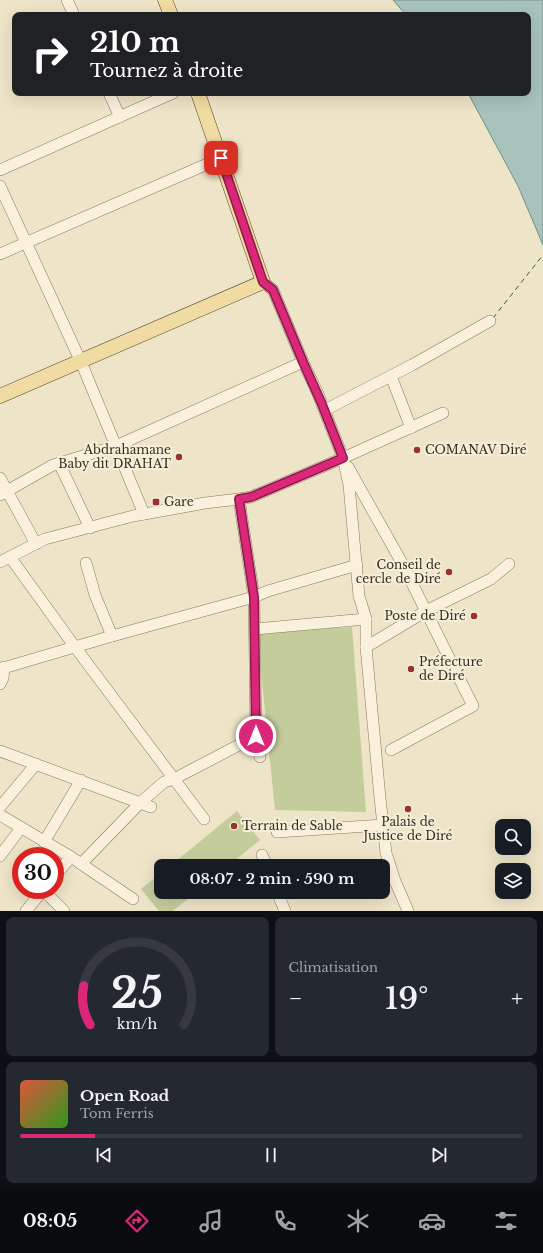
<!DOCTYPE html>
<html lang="fr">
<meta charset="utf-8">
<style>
body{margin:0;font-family:"Libre Baskerville",serif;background:#242831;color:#f1f3f6;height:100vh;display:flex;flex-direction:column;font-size:15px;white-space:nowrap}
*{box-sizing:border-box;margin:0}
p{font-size:13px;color:#9ea1a6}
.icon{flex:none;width:22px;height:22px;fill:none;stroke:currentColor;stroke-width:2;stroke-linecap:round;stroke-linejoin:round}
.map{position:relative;height:911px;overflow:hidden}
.sheet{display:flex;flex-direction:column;gap:6px;padding:6px;background:#0d0f14;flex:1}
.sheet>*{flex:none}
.guide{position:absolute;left:12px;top:12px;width:519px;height:84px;border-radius:8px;box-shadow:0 4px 16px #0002;background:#202124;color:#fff;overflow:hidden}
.tools{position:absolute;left:495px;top:819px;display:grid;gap:8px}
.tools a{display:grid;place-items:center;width:36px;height:36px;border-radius:8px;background:#171b24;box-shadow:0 4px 16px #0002;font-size:20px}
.speed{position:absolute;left:12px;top:847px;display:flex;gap:8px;font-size:20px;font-weight:700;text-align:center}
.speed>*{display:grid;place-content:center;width:52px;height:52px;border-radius:50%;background:#171b24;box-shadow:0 4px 16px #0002;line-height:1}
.speed .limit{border:6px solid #d22;background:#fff;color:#111}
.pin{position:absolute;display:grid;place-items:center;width:34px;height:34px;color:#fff;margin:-17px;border-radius:8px;box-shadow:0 2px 6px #0006}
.me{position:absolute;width:44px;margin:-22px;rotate:0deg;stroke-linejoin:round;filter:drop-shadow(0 0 3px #0008)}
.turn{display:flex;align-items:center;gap:14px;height:84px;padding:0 12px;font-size:18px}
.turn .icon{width:52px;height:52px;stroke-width:2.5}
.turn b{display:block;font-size:28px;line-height:34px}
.big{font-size:30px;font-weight:600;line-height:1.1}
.sheet .card{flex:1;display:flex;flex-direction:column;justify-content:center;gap:6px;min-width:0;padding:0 14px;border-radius:8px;background:#242831}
.sheet .dial{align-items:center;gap:0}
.dial svg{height:104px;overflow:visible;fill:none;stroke:#363941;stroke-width:7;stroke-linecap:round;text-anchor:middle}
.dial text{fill:#f1f3f6;stroke:none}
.song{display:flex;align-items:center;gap:12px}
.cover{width:48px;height:48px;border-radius:6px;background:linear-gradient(135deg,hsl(10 70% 55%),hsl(110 70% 35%))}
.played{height:4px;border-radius:2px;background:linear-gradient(90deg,#db2777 15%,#363941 15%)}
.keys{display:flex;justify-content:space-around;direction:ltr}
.heat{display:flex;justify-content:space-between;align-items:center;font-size:22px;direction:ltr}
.sheet .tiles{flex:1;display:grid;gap:6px;grid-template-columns:1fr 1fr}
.card:last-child{grid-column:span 2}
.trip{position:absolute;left:154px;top:859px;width:236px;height:40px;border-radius:8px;background:#171b24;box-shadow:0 4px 16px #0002;font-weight:600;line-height:40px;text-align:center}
.menu{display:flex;height:64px;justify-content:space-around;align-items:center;background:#090b0e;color:#9ea1a6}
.menu .icon{width:28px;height:28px}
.menu .current{color:#db2777}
.menu b{font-size:18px;color:#f1f3f6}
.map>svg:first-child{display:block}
.green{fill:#c5cc9c}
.water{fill:#a9c2bc;stroke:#6f918a}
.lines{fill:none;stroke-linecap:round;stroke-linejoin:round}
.ferry{stroke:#305a59;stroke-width:1;stroke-dasharray:5 4;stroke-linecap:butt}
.minor-casing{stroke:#8a775d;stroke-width:12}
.major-casing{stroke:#584531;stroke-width:15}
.minor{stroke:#f9f1dc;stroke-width:11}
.major{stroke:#f0dba2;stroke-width:14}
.route-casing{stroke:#8e194d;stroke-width:10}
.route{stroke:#db2777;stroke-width:7}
.poi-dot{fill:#98322e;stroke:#f5eed8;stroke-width:1.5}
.labels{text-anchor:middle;stroke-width:4;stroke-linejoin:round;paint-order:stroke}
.poi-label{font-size:12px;fill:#3b2e21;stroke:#f5eed8;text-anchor:start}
</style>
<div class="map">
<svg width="543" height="911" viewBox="0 0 543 911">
<rect width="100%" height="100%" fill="#eee4c8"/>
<g class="green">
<polygon points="352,627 366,812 275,810 257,632"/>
<polygon points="237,811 260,840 228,866 170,866"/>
<polygon points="161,873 161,892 196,892 173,911 159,911 141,889"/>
</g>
<polygon class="water" points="393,0 543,0 543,245 518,186 468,93 528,93 528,15 406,15"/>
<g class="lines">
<polyline class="ferry" points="493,318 543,255"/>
<g class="minor-casing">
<g id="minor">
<polyline points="67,0 74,15"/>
<polyline points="109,93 120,117"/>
<polyline points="0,170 173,93"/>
<polyline points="0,186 81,362 144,514"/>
<polyline points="0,254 221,158"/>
<polyline points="263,282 273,290 303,362 318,394 343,458 349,485 359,596 366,619 366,647 380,798 386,853 395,881 408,911"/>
<polyline points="391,376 411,428"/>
<polyline points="325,410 412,365 490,321"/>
<polyline points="59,463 90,528"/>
<polyline points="348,467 402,563 473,706 391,750"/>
<polyline points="0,478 36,544"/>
<polyline points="0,495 53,465 116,446 303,362"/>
<polyline points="239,499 254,597 256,736 260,757"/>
<polyline points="10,557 75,647 204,819"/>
<polyline points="0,562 45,539 133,516 205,503 239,499 251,497 343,458 443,413"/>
<polyline points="86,563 95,595 112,636"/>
<polyline points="255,629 366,619"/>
<polyline points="366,647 426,611 491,579 509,564"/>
<polyline points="0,669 112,636 254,597 268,591 357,565"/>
<polyline points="0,684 3,678 4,667"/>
<polyline points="0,751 151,807"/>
<polyline points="0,807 36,764"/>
<polyline points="0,815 71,857 133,899"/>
<polyline points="277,832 383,825"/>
<polyline points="44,842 81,780"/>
<polyline points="262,855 267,866"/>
<polyline points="0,856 21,828"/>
<polyline points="81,864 141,802 164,782 174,779 256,736"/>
<polyline points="55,876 71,857"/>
<polyline points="43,890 64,911"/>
<polyline points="277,892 285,911"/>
<polyline points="26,911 43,890"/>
</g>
</g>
<g class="major-casing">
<g id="major">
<polyline points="165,0 171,15"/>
<polyline points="0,396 263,282 198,93"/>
</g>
</g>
<use href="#minor" class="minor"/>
<use href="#major" class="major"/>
</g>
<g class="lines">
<g class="route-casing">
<polyline id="route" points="221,158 263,282 273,290 303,362 321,402 343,458 251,497 239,499 254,597 256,736"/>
</g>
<use href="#route" class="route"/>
</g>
<g class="poi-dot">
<circle cx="417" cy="450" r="4"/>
<circle cx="179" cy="457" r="4"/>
<rect x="152" y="498" width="8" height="8" rx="2"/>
<circle cx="449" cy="572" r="4"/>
<circle cx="474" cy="616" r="4"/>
<circle cx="411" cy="669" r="4"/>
<circle cx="408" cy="809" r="4"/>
<circle cx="234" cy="826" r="4"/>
</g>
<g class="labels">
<g class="poi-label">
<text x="171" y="454" text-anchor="end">Abdrahamane<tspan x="171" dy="14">Baby dit DRAHAT</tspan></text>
<text x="425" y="454">COMANAV Diré</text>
<text x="164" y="506">Gare</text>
<text x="441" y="569" text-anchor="end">Conseil de<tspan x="441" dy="14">cercle de Diré</tspan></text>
<text x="466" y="620" text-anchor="end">Poste de Diré</text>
<text x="419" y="666">Préfecture<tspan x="419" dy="14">de Diré</tspan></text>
<text x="408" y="826" text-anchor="middle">Palais de<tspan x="408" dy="14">Justice de Diré</tspan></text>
<text x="242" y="830">Terrain de Sable</text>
</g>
</g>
</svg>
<div class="tools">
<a><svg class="icon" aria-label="search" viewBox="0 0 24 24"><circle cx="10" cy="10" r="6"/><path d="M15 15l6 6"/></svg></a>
<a><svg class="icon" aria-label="layers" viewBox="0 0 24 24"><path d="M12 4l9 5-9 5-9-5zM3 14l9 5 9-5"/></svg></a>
</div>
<div class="speed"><div class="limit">30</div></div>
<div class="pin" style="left:221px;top:158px;background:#d93025"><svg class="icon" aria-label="arrive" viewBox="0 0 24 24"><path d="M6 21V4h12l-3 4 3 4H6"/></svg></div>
<svg class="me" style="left:256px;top:736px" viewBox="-20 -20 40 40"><circle r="17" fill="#db2777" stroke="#fff" stroke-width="3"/><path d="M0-11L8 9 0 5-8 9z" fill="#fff"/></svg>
<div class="trip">08:07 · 2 min · 590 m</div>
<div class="guide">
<div class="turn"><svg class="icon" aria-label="right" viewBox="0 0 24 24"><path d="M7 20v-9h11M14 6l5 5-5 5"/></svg><div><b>210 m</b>Tournez à droite</div></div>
</div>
</div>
<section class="sheet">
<div class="tiles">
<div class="card dial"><svg viewBox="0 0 100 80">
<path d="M14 69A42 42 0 1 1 86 69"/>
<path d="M14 69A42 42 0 0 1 9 39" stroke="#db2777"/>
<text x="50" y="56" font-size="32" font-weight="700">25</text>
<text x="50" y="72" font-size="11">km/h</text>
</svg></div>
<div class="card"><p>Climatisation</p>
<div class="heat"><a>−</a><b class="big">19°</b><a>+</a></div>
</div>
<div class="card">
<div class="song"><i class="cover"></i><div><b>Open Road</b><p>Tom Ferris</p></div></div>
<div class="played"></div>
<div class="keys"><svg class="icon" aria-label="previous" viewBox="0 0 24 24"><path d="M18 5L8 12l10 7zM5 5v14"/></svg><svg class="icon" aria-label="pause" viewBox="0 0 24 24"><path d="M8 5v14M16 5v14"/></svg><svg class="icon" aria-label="next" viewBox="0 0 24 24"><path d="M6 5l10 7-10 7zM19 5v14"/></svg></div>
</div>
</div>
</section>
<nav class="menu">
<b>08:05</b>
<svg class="icon current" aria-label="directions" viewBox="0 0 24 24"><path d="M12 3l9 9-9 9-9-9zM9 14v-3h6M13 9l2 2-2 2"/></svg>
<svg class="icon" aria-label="music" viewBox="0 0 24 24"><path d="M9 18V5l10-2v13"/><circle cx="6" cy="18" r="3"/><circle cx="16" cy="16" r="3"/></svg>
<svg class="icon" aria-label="phone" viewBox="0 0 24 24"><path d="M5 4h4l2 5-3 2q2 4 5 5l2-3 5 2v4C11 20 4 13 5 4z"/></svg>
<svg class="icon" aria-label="climate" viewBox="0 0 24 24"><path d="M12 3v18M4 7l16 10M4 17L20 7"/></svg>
<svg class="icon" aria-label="car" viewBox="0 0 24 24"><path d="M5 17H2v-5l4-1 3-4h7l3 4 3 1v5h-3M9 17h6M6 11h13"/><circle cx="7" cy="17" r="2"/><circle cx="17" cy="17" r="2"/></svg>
<svg class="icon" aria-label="filters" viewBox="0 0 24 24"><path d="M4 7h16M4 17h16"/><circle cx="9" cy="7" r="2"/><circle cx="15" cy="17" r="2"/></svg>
</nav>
